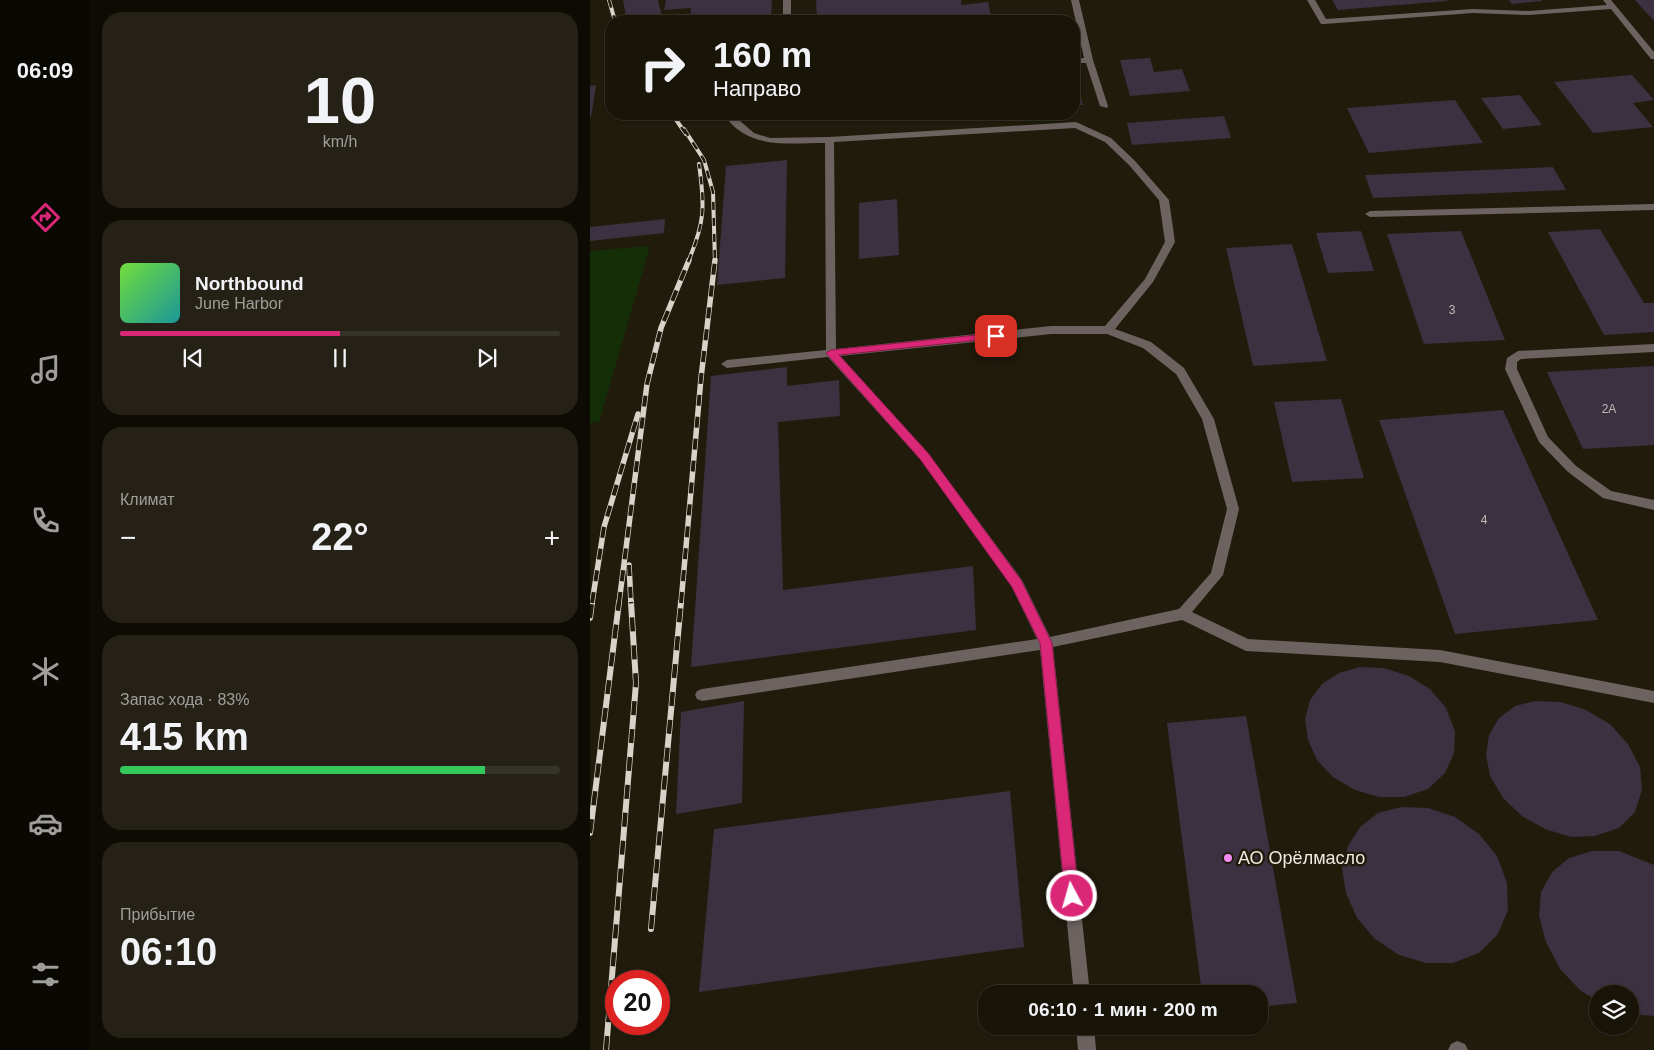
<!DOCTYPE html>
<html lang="ru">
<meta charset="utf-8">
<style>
body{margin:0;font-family:Helvetica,sans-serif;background:#252116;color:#f1f3f6;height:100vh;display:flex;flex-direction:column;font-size:19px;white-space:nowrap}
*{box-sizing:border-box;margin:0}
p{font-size:16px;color:#9f9e9c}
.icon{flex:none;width:28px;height:28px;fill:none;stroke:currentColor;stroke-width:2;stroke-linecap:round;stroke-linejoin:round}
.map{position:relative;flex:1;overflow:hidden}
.details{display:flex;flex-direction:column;gap:12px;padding:12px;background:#0d0b04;width:500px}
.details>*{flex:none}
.banner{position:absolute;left:15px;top:15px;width:475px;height:105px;border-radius:20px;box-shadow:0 1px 4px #0004,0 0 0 1px #363329;background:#181408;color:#f1f3f6;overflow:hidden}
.controls{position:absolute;left:999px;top:985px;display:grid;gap:10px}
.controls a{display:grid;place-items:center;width:50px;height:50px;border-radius:50%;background:#181408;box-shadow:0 1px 4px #0004,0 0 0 1px #363329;font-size:25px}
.speed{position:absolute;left:15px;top:970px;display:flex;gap:10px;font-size:25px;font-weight:700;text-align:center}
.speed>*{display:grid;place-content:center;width:65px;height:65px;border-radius:50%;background:#181408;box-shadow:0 1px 4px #0004,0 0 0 1px #363329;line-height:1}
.speed .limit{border:8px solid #d22;background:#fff;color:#111}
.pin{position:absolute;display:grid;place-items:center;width:42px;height:42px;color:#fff;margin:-21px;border-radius:10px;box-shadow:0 2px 8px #0006}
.me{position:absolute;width:55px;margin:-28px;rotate:354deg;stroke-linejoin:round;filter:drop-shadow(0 0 4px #0008)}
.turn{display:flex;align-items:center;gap:18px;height:105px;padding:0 25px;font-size:22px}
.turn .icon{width:65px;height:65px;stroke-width:2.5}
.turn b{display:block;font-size:35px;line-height:42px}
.big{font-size:38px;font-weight:600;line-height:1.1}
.details .card{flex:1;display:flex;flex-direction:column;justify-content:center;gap:8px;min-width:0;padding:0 18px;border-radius:20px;background:#252116}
.details .dial{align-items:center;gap:0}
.dial b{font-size:65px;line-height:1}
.song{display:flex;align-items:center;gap:15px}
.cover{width:60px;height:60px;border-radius:8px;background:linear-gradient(135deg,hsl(100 70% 55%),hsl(180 70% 35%))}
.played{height:5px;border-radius:2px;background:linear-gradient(90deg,#db2777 50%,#363329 50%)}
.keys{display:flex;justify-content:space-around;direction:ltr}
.heat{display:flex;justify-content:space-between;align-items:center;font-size:28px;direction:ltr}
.charge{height:8px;border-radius:4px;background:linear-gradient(90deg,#34c759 83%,#363329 0)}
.trip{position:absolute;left:388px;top:985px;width:290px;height:50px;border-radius:20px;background:#181408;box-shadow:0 1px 4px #0004,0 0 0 1px #363329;font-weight:600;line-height:50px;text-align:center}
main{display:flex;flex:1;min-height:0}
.menu{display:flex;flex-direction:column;width:90px;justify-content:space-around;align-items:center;background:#0a0803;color:#9f9e9c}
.menu .icon{width:35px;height:35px}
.menu .current{color:#db2777}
.menu b{font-size:22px;color:#f1f3f6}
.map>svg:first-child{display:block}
.green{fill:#142f08}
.building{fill:#3b3140}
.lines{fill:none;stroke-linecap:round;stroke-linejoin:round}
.service{fill:#6c6360;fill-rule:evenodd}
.rail-far2-casing{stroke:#d7d3c8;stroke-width:4}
.rail-far1-casing{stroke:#d7d3c8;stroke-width:5.5}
.rail-casing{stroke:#d7d3c8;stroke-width:6}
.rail-far2{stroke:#201b0b;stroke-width:2.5;stroke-dasharray:8;stroke-linecap:butt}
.rail-far1{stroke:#201b0b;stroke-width:4;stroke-dasharray:11;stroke-linecap:butt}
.rail{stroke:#201b0b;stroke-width:4.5;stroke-dasharray:14;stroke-linecap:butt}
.route{fill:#db2777;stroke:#8e194d}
.poi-dot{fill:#f28af2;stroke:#201b0b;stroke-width:2}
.labels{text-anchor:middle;stroke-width:5;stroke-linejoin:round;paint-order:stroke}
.number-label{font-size:12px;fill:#c0bbb6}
.near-poi-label{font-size:18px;fill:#ece9de;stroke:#201b0b;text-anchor:start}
</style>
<main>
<nav class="menu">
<b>06:09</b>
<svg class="icon current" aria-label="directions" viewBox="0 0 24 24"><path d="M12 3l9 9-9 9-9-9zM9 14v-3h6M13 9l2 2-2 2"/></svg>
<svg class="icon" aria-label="music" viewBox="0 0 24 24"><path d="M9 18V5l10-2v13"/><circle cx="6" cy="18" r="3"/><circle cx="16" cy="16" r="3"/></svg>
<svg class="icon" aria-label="phone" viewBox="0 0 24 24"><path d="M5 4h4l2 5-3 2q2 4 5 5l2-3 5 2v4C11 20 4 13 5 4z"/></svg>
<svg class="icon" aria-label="climate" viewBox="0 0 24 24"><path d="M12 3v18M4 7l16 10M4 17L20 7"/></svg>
<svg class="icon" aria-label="car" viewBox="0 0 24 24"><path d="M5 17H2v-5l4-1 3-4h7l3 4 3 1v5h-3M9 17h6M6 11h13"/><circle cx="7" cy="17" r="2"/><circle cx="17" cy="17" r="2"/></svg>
<svg class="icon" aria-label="filters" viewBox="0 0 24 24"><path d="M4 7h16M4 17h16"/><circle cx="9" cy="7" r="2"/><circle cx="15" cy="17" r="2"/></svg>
</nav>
<section class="details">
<div class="card dial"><b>10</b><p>km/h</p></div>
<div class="card">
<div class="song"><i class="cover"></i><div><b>Northbound</b><p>June Harbor</p></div></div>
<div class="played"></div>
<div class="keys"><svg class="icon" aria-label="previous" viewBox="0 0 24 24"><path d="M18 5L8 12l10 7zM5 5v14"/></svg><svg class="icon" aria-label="pause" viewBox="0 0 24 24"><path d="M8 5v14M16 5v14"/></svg><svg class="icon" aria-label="next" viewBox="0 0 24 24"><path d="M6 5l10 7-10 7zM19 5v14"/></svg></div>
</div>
<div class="card"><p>Климат</p>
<div class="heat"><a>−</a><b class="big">22°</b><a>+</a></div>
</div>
<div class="card"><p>Запас хода · 83%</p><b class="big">415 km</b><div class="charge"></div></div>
<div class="card"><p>Прибытие</p><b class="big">06:10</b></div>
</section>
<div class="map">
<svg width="1064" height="1050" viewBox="0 0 1064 1050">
<rect width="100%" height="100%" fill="#201b0b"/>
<polygon class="green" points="60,246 9,422 0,423 0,251"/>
<g class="building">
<polygon points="33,0 68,0 73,21 37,21"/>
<polygon points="76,0 182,0 181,21 100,21 101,8 74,10"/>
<polygon points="226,0 371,0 371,5 398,2 402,21 227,21"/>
<polygon points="742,0 857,0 857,1 748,10"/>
<polygon points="919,0 952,0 952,1 922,4"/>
<polygon points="1045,0 1064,0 1064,21"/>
<polygon points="433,17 434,21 406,21 406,20"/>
<polygon points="560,58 564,72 592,69 600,91 540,96 530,60"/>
<polygon points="1042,75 1064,100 1043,103 1063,127 1003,133 964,82"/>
<polygon points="488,84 493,105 484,105 484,85"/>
<polygon points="6,85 1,117 0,117 0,86"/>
<polygon points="930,95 952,125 913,129 891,98"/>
<polygon points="865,100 893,143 779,153 757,108"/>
<polygon points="634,116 641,138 542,145 537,123"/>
<polygon points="197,160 195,278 127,285 136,166"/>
<polygon points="963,167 976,190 783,198 775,175"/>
<polygon points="307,199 309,255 269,259 269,203"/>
<polygon points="75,219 74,233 0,241 0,227"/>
<polygon points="1010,229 1054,303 1064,303 1064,332 1014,335 958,232"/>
<polygon points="771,231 784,271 738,273 726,233"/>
<polygon points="871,231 915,340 834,344 797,234"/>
<polygon points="702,244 737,361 663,366 636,248"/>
<polygon points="1064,366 1064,445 993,449 957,372"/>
<polygon points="197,367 197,386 249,380 250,416 188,422 193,590 383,566 386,630 101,667 121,376"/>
<polygon points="751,399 774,478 702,482 684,402"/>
<polygon points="913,410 1008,620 865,634 789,420"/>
<polygon points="770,667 794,668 819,676 840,689 856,708 865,731 864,753 855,773 838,789 814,797 789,797 765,790 743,777 727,760 718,740 715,719 720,700 732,684 749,673"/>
<polygon points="154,701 152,803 86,814 91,712"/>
<polygon points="945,701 971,702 996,710 1020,724 1038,744 1050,767 1052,790 1045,812 1029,828 1005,836 981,837 955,829 932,816 913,798 900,776 896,755 899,735 909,718 925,706"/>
<polygon points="656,716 707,1003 669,1007 669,994 612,994 577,723"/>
<polygon points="420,791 434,947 109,992 124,829"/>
<polygon points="811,807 838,808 865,817 889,834 907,856 917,883 918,910 908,934 889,953 863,963 836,963 809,955 785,939 767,918 756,893 752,868 758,846 770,827 788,813"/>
<polygon points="1002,851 1029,851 1064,865 1064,1016 1040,1014 1040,994 1008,994 1008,1001 991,991 970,969 956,942 949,916 951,892 962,872 979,858"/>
</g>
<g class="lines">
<g class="service">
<rect x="193" y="0" width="8" height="21"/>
<polygon points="481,0 489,0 503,60 518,106 517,108 510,106 496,63 484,63 484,59 494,58"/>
<polygon points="717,0 725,0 736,19 883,9 939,11 1017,5 1013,0 1021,0 1064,52 1064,59 1061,59 1021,9 939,15 883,13 734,24 731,24"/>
<path d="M133,114H142L164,133L180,138L239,137L486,122L521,138L545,161L579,200L585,242L563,282L525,329L561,342L594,368L624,419L649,509L633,575L602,612L658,639L850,650L1064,691V703L850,662L656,651L592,620L463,647L500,994H484L450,650L112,701L107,699L105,695L107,691L112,689L447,639L422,587L330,459L238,357L137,368L131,364L137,360L236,350L235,143C195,143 159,150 133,114ZM485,128L515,142L539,165L569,200L575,242L555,279L515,326H461L246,349L244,142ZM461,334H517L553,348L586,374L612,419L637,509L621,573L589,609L460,637L432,580L338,453L250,356Z"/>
<polygon points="1064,204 1064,210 780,217 775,214 780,211"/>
<polygon points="1064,344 1064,352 931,359 927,362 927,369 958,437 986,466 1021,491 1064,500 1064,510 1013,498 978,472 949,442 915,369 917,358 928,351"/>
<polygon points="486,1026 504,1026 506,1050 488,1050"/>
<polygon points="867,1041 875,1044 878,1050 858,1050 861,1044"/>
</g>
<g class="rail-far2-casing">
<g id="rail-far2">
<polyline points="19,0 25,21"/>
<polyline points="82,114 96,134"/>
<polyline points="94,129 114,160 123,192 125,262"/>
<path d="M98,262C115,222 115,207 109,164"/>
</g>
</g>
<g class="rail-far1-casing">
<g id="rail-far1">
<polyline points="39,565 41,603"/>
<polyline points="2,603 14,527 48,414"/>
<polyline points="29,603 57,384 71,328 99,260"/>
<polyline points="91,603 111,378 125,260"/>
</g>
</g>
<g class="rail-casing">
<g id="rail">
<polyline points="0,618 2,602"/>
<polyline points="0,833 29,602"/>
<polyline points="61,929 91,602"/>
<polyline points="16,1050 46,683 41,602"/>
</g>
</g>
<use href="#rail-far2" class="rail-far2"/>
<use href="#rail-far1" class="rail-far1"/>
<use href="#rail" class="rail"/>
</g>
<polygon class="route" points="406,333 409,333 409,338 249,355 338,453 431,580 462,643 489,896 487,901 482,903 477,901 475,896 450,643 422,587 330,459 236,353 241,350"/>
<circle class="poi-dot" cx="638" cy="858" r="5"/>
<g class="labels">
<g class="number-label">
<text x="862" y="314">3</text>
<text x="1019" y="413">2А</text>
<text x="894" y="524">4</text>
</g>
<g class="near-poi-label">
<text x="648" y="864">АО Орёлмасло</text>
</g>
</g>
</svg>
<div class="controls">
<a><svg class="icon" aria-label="layers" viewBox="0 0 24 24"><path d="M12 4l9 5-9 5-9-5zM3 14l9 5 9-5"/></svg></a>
</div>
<div class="speed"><div class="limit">20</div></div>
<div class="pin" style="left:406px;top:336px;background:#d93025"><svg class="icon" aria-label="arrive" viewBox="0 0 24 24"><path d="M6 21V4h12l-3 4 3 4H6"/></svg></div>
<svg class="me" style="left:482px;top:896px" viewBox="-20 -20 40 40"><circle r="17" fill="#db2777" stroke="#fff" stroke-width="3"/><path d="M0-11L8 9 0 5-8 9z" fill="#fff"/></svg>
<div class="trip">06:10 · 1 мин · 200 m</div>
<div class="banner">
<div class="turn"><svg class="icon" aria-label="right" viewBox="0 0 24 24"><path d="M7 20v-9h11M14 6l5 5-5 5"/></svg><div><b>160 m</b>Направо</div></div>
</div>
</div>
</main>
